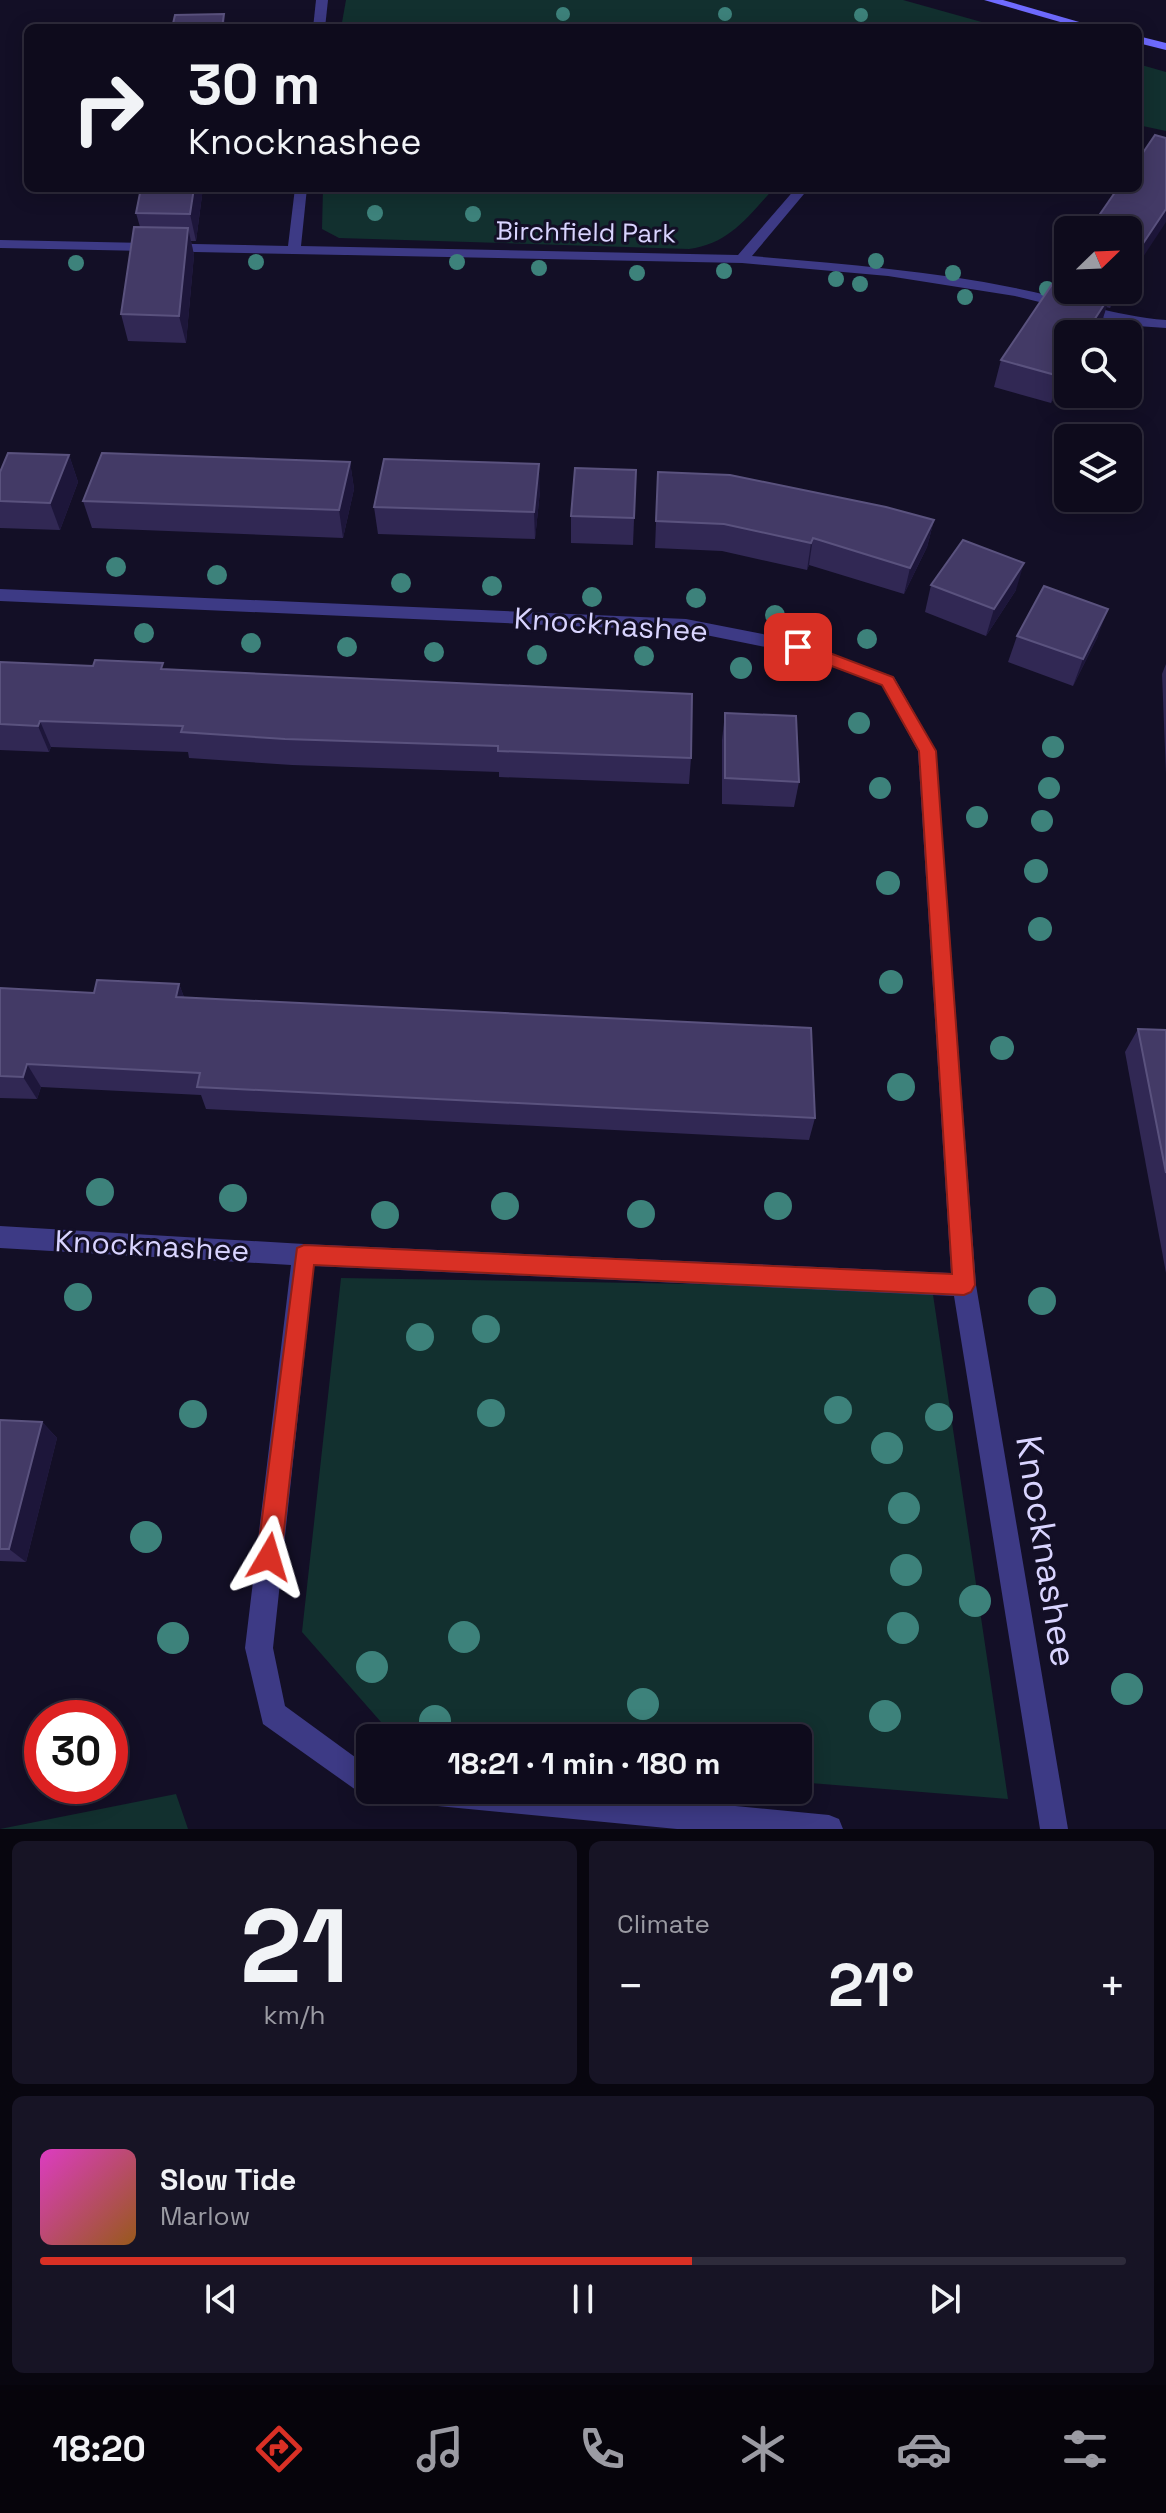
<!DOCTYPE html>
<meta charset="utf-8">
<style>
body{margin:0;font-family:"Space Grotesk",sans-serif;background:#171425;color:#f1f3f6;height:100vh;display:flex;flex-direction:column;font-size:30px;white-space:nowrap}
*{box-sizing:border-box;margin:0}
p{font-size:26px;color:#9b9ba3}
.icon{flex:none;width:44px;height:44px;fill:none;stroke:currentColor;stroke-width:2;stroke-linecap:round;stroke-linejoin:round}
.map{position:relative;height:1829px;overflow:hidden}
.drawer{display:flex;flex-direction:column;gap:12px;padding:12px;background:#08060f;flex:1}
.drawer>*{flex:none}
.banner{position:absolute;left:24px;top:24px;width:1118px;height:168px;border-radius:12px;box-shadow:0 4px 20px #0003,0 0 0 2px #2e2b3b;background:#0e0b1c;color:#f1f3f6;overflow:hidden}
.needle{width:52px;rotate:67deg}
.buttons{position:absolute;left:1054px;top:216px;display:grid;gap:16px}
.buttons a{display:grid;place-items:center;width:88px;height:88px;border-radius:12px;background:#0e0b1c;box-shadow:0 4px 20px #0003,0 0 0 2px #2e2b3b;font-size:40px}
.speed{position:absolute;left:24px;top:1700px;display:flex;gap:16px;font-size:40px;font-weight:700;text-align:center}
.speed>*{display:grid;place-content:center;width:104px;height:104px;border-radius:50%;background:#0e0b1c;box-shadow:0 4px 20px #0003,0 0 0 2px #2e2b3b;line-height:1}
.speed .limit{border:12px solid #d22;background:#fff;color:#111}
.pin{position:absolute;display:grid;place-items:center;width:68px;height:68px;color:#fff;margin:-34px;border-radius:16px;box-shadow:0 4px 12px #0006}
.me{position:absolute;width:88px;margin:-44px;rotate:7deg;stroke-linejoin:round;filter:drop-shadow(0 0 6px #0008)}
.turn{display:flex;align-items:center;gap:28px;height:168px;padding:0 32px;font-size:36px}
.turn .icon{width:104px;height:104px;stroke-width:2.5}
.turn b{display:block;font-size:56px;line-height:68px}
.big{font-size:60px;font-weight:700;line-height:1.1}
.drawer .tile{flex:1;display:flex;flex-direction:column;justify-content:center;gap:12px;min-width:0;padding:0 28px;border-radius:12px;background:#171425}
.drawer .dial{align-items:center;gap:0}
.dial b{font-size:104px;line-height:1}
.song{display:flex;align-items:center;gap:24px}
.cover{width:96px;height:96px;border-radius:12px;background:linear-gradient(135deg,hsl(310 70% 55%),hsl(30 70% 35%))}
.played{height:8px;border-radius:4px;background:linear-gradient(90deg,#d93025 60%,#2e2b3b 60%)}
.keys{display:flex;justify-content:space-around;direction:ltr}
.heat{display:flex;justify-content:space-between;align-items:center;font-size:44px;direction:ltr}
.drawer .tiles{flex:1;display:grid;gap:12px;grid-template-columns:1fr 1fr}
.tile:last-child{grid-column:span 2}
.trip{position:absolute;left:356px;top:1724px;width:456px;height:80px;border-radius:12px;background:#0e0b1c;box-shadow:0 4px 20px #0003,0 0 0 2px #2e2b3b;font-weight:700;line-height:80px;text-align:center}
.menu{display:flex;height:128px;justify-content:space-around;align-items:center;background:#06040b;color:#9b9ba3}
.menu .icon{width:56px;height:56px}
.menu .on{color:#d93025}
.menu b{font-size:36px;color:#f1f3f6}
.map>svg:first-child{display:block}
.green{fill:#12302f}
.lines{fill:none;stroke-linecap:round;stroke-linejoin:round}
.minor{fill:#3d3a85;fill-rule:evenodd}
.secondary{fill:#6f6bff;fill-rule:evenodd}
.tree{fill:#3d827b}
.wall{fill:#312854}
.shaded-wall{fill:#1d163a}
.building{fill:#433a66;stroke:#5a527e;stroke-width:2}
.route{fill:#d93025;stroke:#8d1f18;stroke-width:2}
.labels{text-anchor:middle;stroke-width:6;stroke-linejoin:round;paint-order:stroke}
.far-street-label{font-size:26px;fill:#d9d4ff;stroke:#130f26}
.street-label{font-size:30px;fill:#d9d4ff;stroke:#130f26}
.near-street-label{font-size:36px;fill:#d9d4ff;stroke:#130f26}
</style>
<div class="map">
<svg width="1166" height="1829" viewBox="0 0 1166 1829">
<rect width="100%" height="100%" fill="#130f26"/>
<g class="green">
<polygon points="346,0 903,0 1003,28 341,28"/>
<polygon points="1138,64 1166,72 1166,131 1138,125"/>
<path d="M323,188H774C748,217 729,244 689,249L339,238L322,229Z"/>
<polygon points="341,1278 932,1288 1008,1799 798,1782 798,1738 395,1738 302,1632"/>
<polygon points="176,1794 188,1829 0,1829"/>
</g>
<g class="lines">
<g class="minor">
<polygon points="316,0 328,0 325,28 313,28"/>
<path d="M295,188H307L301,246L738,255L796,188H809L752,256C840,264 929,270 1015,288C1066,298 1114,316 1166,320V328L1137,326L1015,296L888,276L742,263L0,248V240L288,246Z"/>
<polygon points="0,589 686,619 798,641 894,677 936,751 976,1285 1068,1829 1040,1829 954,1296 314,1266 273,1648 285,1706 370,1768 370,1790 383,1790 380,1796 370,1800 263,1724 245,1648 291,1265 0,1248 0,1226 304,1244 951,1273 918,751 882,685 795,653 686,631 0,601"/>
<polygon points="403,1790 569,1790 829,1815 839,1819 843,1829 677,1829 417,1804 407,1800"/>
</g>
<g class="secondary">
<polygon points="984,0 1003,0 1100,28 1081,28"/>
<polygon points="1138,36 1166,43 1166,50 1138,43"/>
</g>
</g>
<g class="tree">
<circle cx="563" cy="14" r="7"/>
<circle cx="725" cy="14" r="7"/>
<circle cx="861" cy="15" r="7"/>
<circle cx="375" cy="213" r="8"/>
<circle cx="473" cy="214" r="8"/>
<circle cx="876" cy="261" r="8"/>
<circle cx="256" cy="262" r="8"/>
<circle cx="457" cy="262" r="8"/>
<circle cx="76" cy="263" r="8"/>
<circle cx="539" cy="268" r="8"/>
<circle cx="724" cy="271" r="8"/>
<circle cx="637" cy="273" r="8"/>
<circle cx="953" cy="273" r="8"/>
<circle cx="836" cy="279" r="8"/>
<circle cx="860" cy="284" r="8"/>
<circle cx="1047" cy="289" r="8"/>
<circle cx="965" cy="297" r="8"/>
<circle cx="116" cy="567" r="10"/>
<circle cx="217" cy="575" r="10"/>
<circle cx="401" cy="583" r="10"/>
<circle cx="492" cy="586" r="10"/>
<circle cx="592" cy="597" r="10"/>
<circle cx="696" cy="598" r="10"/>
<circle cx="775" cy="615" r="10"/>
<circle cx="144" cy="633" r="10"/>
<circle cx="867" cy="639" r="10"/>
<circle cx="251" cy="643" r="10"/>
<circle cx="347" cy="647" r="10"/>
<circle cx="434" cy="652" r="10"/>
<circle cx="537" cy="655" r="10"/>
<circle cx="644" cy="656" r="10"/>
<circle cx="741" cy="668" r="11"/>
<circle cx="859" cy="723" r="11"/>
<circle cx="1053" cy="747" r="11"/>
<circle cx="880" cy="788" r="11"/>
<circle cx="1049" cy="788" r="11"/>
<circle cx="977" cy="817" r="11"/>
<circle cx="1042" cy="821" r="11"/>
<circle cx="1036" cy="871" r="12"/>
<circle cx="888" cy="883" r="12"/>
<circle cx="1040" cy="929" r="12"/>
<circle cx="891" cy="982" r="12"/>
<circle cx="1002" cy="1048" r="12"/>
<circle cx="901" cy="1087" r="14"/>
<circle cx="100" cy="1192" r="14"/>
<circle cx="233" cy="1198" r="14"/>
<circle cx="505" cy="1206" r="14"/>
<circle cx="778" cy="1206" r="14"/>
<circle cx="641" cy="1214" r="14"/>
<circle cx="385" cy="1215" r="14"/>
<circle cx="78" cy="1297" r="14"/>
<circle cx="1042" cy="1301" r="14"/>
<circle cx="486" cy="1329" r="14"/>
<circle cx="420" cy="1337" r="14"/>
<circle cx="838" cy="1410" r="14"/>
<circle cx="491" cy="1413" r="14"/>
<circle cx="193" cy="1414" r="14"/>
<circle cx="939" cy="1417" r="14"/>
<circle cx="887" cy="1448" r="16"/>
<circle cx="904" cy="1508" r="16"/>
<circle cx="146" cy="1537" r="16"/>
<circle cx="906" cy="1570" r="16"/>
<circle cx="975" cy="1601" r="16"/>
<circle cx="903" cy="1628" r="16"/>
<circle cx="464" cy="1637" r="16"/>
<circle cx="173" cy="1638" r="16"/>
<circle cx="372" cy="1667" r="16"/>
<circle cx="1127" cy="1689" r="16"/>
<circle cx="643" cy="1704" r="16"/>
<circle cx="885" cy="1716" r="16"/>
<circle cx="435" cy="1721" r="16"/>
</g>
<g class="wall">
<polygon points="141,188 203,188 196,241 191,241 194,255 186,343 128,341 121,314 140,227 136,213"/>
<polygon points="1068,260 1068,290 1122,290 1110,308 1106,307 1102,321 1094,334 1068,334 1068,376 1051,403 994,387 1001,360 1059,281 1063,267"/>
<polygon points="69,455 78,482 60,530 0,528 0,472"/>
<polygon points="350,462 354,489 343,538 92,528 83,501"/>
<polygon points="636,470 633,545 571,543 571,516"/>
<polygon points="658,472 934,520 927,547 904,594 809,565 807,570 722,551 655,548"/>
<polygon points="540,491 535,539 378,534 374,507"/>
<polygon points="931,585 1016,590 986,636 925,612"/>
<polygon points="1017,636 1098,636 1073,686 1008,662"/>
<polygon points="0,662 164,669 691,758 689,784 499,777 499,772 292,765 189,758 188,752 51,747 49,752 0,750"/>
<polygon points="1166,664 1166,774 1162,674"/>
<polygon points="725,713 799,782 794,807 722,804 722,740"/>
<polygon points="179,984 184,997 815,1118 809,1140 206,1109 201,1095 41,1087 37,1099 0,1098 0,988 94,993"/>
<polygon points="1138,1029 1166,1030 1166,1273 1125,1052"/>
<polygon points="0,1420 42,1422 57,1438 26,1562 0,1561"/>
</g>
<g class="shaded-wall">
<polygon points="224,14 226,28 222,28"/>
<polygon points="194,188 203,188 196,241 190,214"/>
<polygon points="1166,209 1166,222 1128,280 1128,266"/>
<polygon points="188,228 194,255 186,343 179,316"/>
<polygon points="1116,290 1122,290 1110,308"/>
<polygon points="1111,294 1102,321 1094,334 1085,334"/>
<polygon points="1068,362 1068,376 1051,403 1059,376"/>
<polygon points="69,455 78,482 60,530 50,503"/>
<polygon points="350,462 354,489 343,538 339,510"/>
<polygon points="539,464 540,491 535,539 534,512"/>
<polygon points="934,520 927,547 904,594 910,568"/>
<polygon points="813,538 809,565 807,570 811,543"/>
<polygon points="1024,563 1016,590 986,636 994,609"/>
<polygon points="1108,609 1098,636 1073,686 1083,659"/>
<polygon points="40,721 51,747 49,752 38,726"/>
<polygon points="179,984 188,1008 176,997"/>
<polygon points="27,1064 41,1087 37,1099 23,1077"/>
<polygon points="42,1422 57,1438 26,1562 9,1549"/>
</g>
<g class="building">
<polygon points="224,14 222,28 172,28 175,15"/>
<polygon points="1155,135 1166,138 1166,209 1128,266 1128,230 1089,230 1118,188 1138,188 1138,160"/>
<polygon points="141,188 194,188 190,214 136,213"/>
<polygon points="134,227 188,228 179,316 121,314"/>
<polygon points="1068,260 1068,269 1063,267"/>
<polygon points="1055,280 1068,283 1068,290 1096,290 1111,294 1085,334 1068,334 1068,362 1059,376 1001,360"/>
<polygon points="8,453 69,455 50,503 0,501 0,472"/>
<polygon points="102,453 350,462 339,510 83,501"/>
<polygon points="384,459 539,464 534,512 374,507"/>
<polygon points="575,468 636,470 634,518 571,516"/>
<polygon points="658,472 730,475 886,507 934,520 910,568 813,538 811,543 724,524 656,521"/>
<polygon points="963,540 1024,563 994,609 931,585"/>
<polygon points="1044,586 1108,609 1083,659 1017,636"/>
<polygon points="95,660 163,663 161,669 692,694 691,758 498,751 498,746 285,739 181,732 183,726 40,721 38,726 0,724 0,662 93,666"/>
<polygon points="725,713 796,716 799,782 725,778"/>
<polygon points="97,980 179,984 176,997 811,1028 815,1118 197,1087 200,1073 27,1064 23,1077 0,1076 0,988 94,993"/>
<polygon points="1138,1029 1166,1030 1166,1173"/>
<polygon points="0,1420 42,1422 9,1549 0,1549"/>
</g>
<polygon class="route" points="798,641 893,677 936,751 975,1285 971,1292 964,1295 314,1265 281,1557 278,1565 269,1569 261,1565 257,1557 297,1248 304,1245 952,1274 919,751 882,685 792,651 792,643"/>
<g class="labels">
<g class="far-street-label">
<text transform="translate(586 232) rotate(1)" y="9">Birchfield Park</text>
</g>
<g class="street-label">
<text transform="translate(611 625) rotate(4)" y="10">Knocknashee</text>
<text transform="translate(152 1246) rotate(3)" y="10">Knocknashee</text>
</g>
<g class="near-street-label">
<text transform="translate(1047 1551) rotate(81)" y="13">Knocknashee</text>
</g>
</g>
</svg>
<div class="buttons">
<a><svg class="needle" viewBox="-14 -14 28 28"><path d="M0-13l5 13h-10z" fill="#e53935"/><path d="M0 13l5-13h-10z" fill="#9b9ba3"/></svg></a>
<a><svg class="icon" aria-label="search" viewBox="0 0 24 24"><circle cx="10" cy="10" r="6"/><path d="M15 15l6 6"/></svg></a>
<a><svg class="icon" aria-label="layers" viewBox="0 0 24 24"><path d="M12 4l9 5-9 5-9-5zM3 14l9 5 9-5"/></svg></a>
</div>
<div class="speed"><div class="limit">30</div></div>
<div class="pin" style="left:798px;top:647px;background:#d93025"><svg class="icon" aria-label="arrive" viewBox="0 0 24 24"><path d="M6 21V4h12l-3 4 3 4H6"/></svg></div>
<svg class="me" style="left:269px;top:1557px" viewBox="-20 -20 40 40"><path d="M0-17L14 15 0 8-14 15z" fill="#d93025" stroke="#fff" stroke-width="4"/></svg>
<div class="trip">18:21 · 1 min · 180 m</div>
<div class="banner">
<div class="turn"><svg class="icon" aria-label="right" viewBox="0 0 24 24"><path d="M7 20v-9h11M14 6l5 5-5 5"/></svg><div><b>30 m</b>Knocknashee</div></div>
</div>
</div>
<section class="drawer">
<div class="tiles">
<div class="tile dial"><b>21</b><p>km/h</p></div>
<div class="tile"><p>Climate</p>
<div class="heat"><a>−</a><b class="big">21°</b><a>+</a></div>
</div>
<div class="tile">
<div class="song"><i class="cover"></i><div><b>Slow Tide</b><p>Marlow</p></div></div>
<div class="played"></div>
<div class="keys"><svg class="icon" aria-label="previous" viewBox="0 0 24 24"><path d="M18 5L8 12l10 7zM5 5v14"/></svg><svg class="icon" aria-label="pause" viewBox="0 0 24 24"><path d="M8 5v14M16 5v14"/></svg><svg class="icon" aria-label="next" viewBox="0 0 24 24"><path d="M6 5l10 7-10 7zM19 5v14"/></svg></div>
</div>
</div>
</section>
<nav class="menu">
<b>18:20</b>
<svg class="icon on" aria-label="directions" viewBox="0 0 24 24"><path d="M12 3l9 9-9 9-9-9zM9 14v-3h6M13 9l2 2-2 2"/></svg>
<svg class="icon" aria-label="music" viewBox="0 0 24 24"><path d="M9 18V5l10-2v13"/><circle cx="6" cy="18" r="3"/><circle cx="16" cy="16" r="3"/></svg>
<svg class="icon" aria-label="phone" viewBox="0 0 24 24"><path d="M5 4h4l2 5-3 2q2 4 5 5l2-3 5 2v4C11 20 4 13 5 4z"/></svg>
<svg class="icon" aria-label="climate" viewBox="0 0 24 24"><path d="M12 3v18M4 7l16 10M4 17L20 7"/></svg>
<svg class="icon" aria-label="car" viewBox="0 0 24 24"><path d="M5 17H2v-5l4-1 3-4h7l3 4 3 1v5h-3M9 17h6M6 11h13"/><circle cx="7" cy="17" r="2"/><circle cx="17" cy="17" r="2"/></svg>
<svg class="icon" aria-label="filters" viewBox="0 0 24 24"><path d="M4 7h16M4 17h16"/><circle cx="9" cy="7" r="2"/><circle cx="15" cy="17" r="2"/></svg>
</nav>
